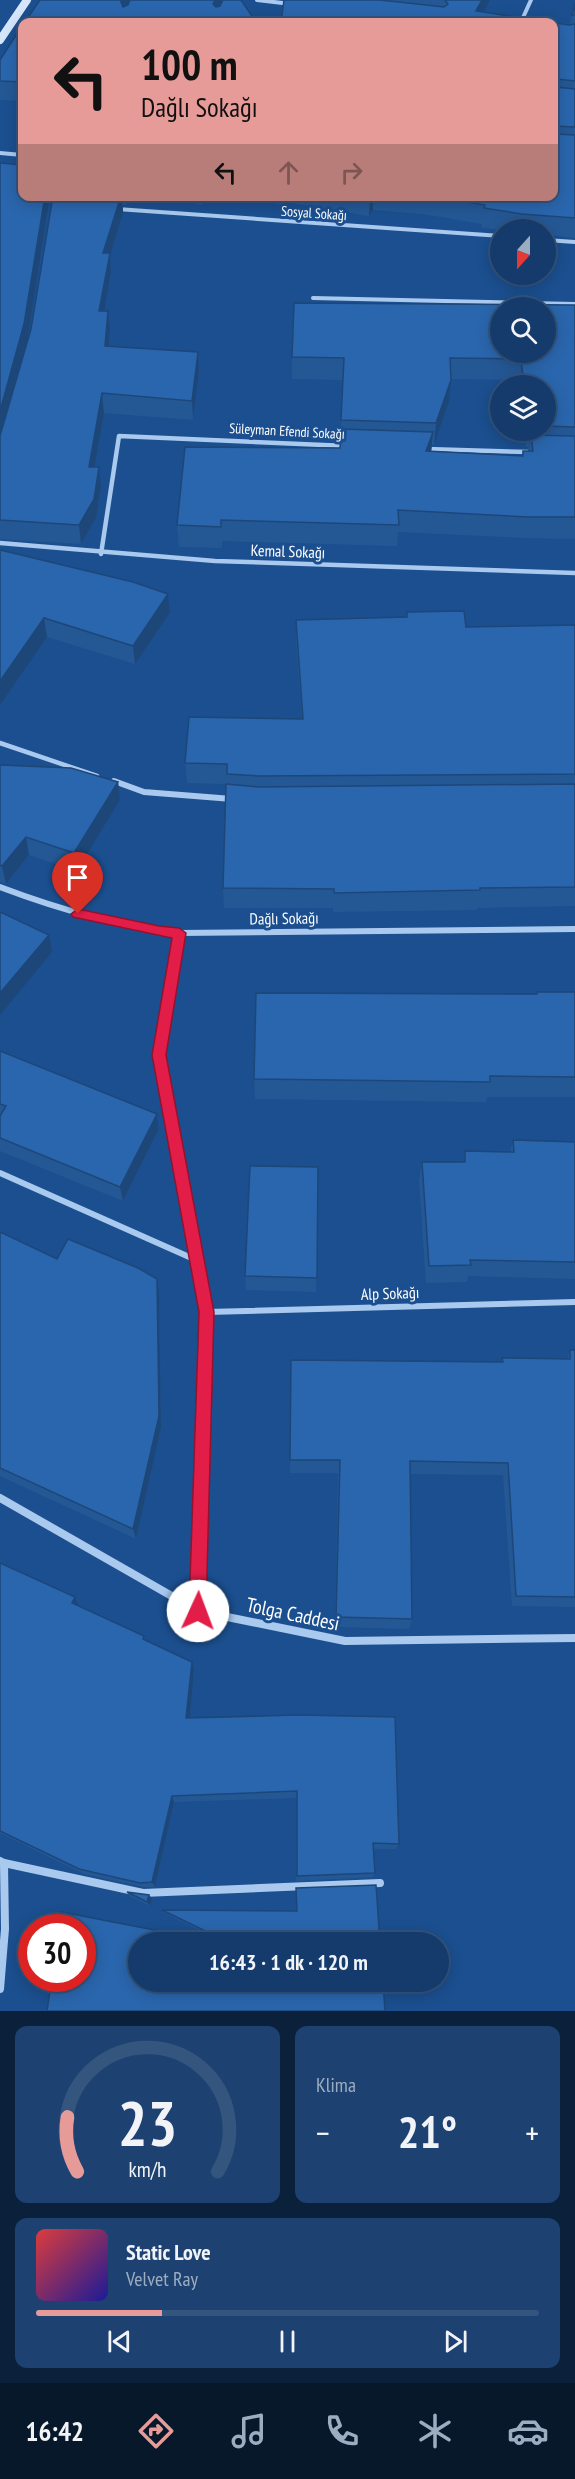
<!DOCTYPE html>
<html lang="tr">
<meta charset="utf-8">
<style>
body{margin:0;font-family:"PT Sans Narrow",sans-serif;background:#1d4271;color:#f1f3f6;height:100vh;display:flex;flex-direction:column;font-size:22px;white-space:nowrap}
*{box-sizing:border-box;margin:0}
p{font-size:20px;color:#9dadc1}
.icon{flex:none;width:33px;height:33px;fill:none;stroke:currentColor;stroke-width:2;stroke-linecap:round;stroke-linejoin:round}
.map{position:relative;height:2011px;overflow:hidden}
.drawer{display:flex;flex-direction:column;gap:15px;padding:15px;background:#0b203b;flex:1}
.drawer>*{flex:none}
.top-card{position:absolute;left:18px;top:18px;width:540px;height:183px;border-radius:12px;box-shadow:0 3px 15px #0003,0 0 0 2px #33557e;background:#e69b98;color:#111;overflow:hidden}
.needle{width:39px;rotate:201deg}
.tools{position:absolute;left:490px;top:219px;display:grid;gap:12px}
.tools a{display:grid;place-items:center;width:66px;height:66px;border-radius:50%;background:#143b6b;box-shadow:0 3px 15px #0003,0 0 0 2px #33557e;font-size:30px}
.speed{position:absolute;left:18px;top:1914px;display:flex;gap:12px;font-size:30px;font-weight:700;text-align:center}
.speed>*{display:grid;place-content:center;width:78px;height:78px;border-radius:50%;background:#143b6b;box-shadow:0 3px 15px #0003,0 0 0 2px #33557e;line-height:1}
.speed .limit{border:9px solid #d22;background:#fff;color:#111}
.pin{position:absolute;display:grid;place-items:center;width:51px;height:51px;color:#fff;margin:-62px -26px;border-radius:50% 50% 50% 0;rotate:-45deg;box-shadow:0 0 6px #0007}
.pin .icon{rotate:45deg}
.me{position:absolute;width:66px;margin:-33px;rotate:2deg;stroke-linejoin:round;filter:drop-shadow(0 0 4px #0008)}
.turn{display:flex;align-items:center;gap:21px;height:126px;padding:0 24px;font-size:27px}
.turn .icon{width:78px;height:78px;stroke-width:2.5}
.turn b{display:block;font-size:42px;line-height:51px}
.lanes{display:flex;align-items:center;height:57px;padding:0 24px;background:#0003;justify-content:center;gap:30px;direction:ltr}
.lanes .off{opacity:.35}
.big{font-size:45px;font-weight:700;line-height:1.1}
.drawer .tile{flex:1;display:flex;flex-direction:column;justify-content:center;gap:9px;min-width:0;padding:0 21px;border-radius:12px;background:#1d4271}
.drawer .dial{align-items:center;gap:0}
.dial svg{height:156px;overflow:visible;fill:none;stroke:#33557e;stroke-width:7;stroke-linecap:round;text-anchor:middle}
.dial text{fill:#f1f3f6;stroke:none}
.song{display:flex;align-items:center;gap:18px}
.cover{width:72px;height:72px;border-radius:9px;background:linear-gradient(135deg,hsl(0 70% 55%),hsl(240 70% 35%))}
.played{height:6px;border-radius:3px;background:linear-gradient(90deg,#e69b98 25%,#33557e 25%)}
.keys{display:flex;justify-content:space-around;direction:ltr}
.heat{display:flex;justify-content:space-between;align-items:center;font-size:33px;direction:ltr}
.drawer .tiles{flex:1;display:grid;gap:15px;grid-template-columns:1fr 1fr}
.tile:last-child{grid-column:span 2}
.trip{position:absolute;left:128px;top:1932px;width:321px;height:60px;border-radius:30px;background:#143b6b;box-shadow:0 3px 15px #0003,0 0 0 2px #33557e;font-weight:700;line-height:60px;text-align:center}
.dock{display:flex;height:96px;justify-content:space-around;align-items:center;background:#08182b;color:#9dadc1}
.dock .icon{width:42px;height:42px}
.dock .on{color:#e69b98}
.dock b{font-size:27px;color:#f1f3f6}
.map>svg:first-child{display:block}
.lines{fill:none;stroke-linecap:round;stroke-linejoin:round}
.street-far3{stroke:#a9c9ee;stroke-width:4}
.street-far2{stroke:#a9c9ee;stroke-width:4.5}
.street-far1{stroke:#a9c9ee;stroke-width:6}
.street{stroke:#a9c9ee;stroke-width:8}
.secondary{stroke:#d6e6fa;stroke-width:8}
.wall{fill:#245895;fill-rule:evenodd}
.shaded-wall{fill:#1d4779}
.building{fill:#2a66ad;stroke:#1d4779;stroke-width:1.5;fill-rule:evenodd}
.route{fill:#e11d48;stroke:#92132f;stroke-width:1.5}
.labels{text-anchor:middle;stroke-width:6;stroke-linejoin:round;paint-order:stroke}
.far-street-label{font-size:14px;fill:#fff;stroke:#1b4f8f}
.street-label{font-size:16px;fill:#fff;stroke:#1b4f8f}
.near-street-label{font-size:20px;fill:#fff;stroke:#1b4f8f}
</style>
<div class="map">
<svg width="575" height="2011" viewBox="0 0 575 2011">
<rect width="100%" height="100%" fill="#1b4f8f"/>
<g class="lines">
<g class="street-far3">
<polyline points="257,0 291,4"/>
<polyline points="521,22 531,0"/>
<polyline points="0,153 22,155"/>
<polyline points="117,209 501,236"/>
<polyline points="546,240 575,242"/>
<polyline points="313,298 575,304"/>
</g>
<g class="street-far2">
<polyline points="426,449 529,452"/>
<polyline points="0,543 215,561 575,573"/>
<polyline points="101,554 119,436 347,446"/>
<polyline points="0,743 97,776"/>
<polyline points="113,781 118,783"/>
</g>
<g class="street-far1">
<polyline points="114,781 144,792 232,799"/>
<path d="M0,887C58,909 117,926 179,933L575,929"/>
<polyline points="179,933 159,1055 207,1312 207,1328"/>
<polyline points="0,1173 196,1260"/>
<polyline points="207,1312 575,1302"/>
</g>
<g class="street">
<polyline points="0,1498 198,1611 345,1641 575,1638"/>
<polyline points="198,1611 207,1327"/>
<polyline points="0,1861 4,1863 5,1929 0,1989"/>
<polyline points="4,1863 143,1893 380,1883"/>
</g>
<polyline class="secondary" points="0,40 27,0"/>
</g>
<g class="wall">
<polygon points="284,0 490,0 483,12 570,24 575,3 575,238 546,235 546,230 501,230 482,228 482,224 423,214 373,210 369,216 286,202 285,205 232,196 554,196"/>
<polygon points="22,26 22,101 0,100 0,60"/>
<polygon points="0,163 53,196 49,202 27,343 17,380 31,329 53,196 128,196 126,205 123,205 123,213 110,256 111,272 104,311 110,331 109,346 199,372 193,420 104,413 94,467 99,467 101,486 96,518 81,544 0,539"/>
<polygon points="161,196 207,196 202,205"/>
<path d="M575,305V539L526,538L398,532L397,546L222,541V548L179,547L177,525L340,448L343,380L292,379V357ZM451,379L518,380V386H546V430H524L526,447H529L528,451H523L522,455L431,451L432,445H434L449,402Z"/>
<polygon points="0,550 168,594 170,613 135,664 47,637"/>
<polygon points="407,612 466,627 575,625 575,906 477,908 477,910 333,912 333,908 224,908 223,888 226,784 187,783 185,763 302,719 296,641 296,620 406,617"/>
<polygon points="0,765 118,782 120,800 77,871 29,855 6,884 0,882"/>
<polygon points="537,992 575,992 575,1097 487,1097 486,1102 255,1099 254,1079 536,994"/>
<polygon points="0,1051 157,1114 159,1129 123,1201 0,1151"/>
<polygon points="513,1140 575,1142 575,1279 468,1276 467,1282 426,1283 419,1180 422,1162 463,1162 465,1151 510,1152"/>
<polygon points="318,1167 316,1292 246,1290 245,1276"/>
<polygon points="0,1232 57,1259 159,1293 161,1428 136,1539 0,1476"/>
<polygon points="570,1350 575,1350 575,1607 512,1606 503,1475 410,1474 412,1619 409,1629 335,1627 338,1473 290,1473 291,1360 501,1362 502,1358 567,1359"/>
<polygon points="0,1563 79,1607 144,1636 145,1640 194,1670 189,1718 399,1844 396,1849 373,1849 375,1873 373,1877 296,1881 297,1798 174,1802 155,1887 144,1887 84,1874 0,1833"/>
<polygon points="127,1892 149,1895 152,1899 150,1906 130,1896"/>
<polygon points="162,1910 385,2011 216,1942 217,1939 165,1913"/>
</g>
<g class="shaded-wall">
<polygon points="121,0 129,0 122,21 121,2"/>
<polygon points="215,0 225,0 214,22 213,4"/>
<polygon points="482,0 490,0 478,22 476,11"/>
<polygon points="557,79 554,98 554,99 554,81"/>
<polygon points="45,196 53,196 49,202 27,343 0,442 0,411"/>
<polygon points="121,196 122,196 123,213 110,256 111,272 101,331 99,311 103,253"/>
<polygon points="125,196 128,196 126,205"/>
<polygon points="202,196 207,196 202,205"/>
<polygon points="370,196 373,196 373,210 369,216"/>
<polygon points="108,311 110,331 107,366 105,346"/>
<polygon points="198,352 199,372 193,420 192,401"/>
<polygon points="451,380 449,402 434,445 436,423"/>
<polygon points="102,393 104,413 91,486 89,467"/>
<polygon points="433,432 431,454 426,451"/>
<polygon points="99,467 101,486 96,518 81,544 79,525"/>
<polygon points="168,594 170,613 135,664 133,646"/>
<polygon points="44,618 47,637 0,705 0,681"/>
<polygon points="118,782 120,800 77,871 74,853"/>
<polygon points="26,837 29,855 6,884 2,866"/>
<polygon points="49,935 52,952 0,1015 0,993"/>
<polygon points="157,1114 159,1129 123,1201 120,1187"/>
<polygon points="157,1279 159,1293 161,1428 136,1539 133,1529"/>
<polygon points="75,1597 79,1607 72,1603"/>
<polygon points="192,1662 194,1670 189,1726 186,1718"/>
<polygon points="172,1796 174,1802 155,1887 152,1882"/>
<polygon points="149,1895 152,1899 150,1906 147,1902"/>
</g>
<g class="building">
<polygon points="40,0 121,0 121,2 123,7 128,5 130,0 215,0 213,4 216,7 220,6 223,0 241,0 256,22 25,22"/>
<polygon points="284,0 380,0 444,7 448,4 445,0 482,0 476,11 569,25 575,24 575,81 557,79 554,81 554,22 281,22"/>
<polygon points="575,3 575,15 572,15"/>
<polygon points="22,26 22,82 0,81 0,60"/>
<polygon points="554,84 556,87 575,89 575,127 555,126 554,129"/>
<polygon points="554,131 556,134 575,135 575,218 522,214 484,208 485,205 433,196 554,196"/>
<polygon points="0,163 22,165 22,196 45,196 24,324 0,411"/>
<polygon points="53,196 121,196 103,253 110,253 99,311 108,311 105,346 198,352 192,401 102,393 89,467 99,467 94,499 79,525 0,520 0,436 31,329"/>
<path d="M294,303L575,305V427L546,426V386H524L521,359L450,358L451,380L436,423L341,420L344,358L292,357ZM501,308H546V352H501Z"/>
<polygon points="341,429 433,432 426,451 523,456 523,451 533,451 531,435 575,436 575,517 529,517 398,510 399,525 221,520 221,527 177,525 185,447 340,448"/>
<polygon points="0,550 133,582 168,594 133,646 44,618 0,681"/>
<polygon points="464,611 466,627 575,625 575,774 258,776 227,774 227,764 185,763 189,717 303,719 296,620 407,617 407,612"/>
<polygon points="0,765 71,768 118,782 74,853 26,837 2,866 0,865"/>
<polygon points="226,784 258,787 575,784 575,887 480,888 480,890 334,893 334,889 223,888"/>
<polygon points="0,912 49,935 0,993"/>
<polygon points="537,992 575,992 575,1077 490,1076 490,1082 254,1079 256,993 537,994"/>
<polygon points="0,1051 157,1114 120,1187 0,1138 0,1116 6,1106 0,1104"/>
<polygon points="513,1140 575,1142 575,1262 470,1260 471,1265 429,1266 422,1162 465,1162 465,1151 514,1152"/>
<polygon points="250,1166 318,1167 317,1278 245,1276"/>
<polygon points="0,1232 57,1259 68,1239 138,1268 157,1279 159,1416 133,1529 0,1468"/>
<polygon points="570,1350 575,1350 575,1597 516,1596 508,1463 410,1461 412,1619 336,1617 340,1460 290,1460 291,1360 503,1362 502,1358 570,1359"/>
<polygon points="0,1563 75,1597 72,1603 144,1636 143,1639 192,1662 186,1718 298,1715 395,1717 399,1844 373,1843 375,1873 297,1876 297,1791 172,1796 152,1882 140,1883 79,1869 0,1831"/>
<polygon points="376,1885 380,1942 138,1942 138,1982 383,1982 385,2011 47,2011 52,1978 82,1978 82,1928 59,1928 61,1912 216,1942 218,1937 162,1910 297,1911 296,1888"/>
<polygon points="127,1892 149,1895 147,1902"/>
</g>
<polygon class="route" points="78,909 159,926 179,928 186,933 166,1055 214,1312 206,1611 204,1617 198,1620 191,1617 189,1611 199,1312 152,1055 172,938 73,917 71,914"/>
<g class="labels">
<g class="far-street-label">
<text transform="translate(314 213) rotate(4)" y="5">Sosyal Sokağı</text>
<text transform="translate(287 431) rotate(3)" y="5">Süleyman Efendi Sokağı</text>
</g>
<g class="street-label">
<text transform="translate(288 551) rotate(2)" y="6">Kemal Sokağı</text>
<text transform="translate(284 918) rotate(-1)" y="6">Dağlı Sokağı</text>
<text transform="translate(390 1293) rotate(-2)" y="6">Alp Sokağı</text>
</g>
<g class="near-street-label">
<text transform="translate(293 1614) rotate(12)" y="7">Tolga Caddesi</text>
</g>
</g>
</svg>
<div class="tools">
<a><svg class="needle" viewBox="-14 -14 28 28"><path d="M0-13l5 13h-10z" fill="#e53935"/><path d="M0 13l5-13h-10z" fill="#9dadc1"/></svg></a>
<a><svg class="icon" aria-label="search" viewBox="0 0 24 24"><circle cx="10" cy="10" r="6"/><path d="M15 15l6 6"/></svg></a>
<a><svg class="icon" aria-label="layers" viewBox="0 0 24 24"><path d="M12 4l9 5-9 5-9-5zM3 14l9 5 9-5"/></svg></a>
</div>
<div class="speed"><div class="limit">30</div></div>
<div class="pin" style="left:78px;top:914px;background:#d93025"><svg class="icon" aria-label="arrive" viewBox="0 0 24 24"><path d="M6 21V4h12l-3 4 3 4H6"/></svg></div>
<svg class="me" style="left:198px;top:1611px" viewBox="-20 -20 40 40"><circle r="19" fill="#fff"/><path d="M0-13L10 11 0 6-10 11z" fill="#e11d48"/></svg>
<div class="trip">16:43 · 1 dk · 120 m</div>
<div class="top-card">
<div class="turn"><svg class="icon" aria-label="left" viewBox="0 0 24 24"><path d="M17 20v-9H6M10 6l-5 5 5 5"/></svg><div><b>100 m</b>Dağlı Sokağı</div></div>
<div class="lanes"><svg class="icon" aria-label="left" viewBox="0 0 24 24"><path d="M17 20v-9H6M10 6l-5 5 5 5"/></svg><svg class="icon off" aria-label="ahead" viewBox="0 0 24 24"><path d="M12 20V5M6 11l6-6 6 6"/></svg><svg class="icon off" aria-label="right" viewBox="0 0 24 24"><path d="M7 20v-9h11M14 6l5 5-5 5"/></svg></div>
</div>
</div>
<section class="drawer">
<div class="tiles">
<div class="tile dial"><svg viewBox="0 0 100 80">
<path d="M14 69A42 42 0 1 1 86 69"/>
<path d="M14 69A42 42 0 0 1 9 41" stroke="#e69b98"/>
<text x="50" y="56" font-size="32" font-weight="700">23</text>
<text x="50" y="72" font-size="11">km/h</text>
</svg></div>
<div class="tile"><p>Klima</p>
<div class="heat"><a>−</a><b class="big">21°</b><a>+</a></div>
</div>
<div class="tile">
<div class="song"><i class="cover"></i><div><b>Static Love</b><p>Velvet Ray</p></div></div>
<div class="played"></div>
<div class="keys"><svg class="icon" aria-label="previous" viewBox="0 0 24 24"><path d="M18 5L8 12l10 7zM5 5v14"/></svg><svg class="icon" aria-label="pause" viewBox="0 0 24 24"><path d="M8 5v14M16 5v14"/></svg><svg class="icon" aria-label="next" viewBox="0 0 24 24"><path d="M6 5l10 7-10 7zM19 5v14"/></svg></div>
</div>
</div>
</section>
<nav class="dock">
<b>16:42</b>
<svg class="icon on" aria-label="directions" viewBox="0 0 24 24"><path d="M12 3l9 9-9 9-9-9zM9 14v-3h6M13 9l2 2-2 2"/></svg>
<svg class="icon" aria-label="music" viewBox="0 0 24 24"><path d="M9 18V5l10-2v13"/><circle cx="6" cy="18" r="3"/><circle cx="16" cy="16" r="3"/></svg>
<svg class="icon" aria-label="phone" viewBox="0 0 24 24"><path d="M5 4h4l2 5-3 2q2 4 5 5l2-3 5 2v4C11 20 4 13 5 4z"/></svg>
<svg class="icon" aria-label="climate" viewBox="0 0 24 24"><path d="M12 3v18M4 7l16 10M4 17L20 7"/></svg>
<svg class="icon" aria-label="car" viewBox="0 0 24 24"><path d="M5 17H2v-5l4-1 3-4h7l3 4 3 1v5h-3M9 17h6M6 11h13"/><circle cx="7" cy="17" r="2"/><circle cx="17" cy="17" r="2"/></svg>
</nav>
